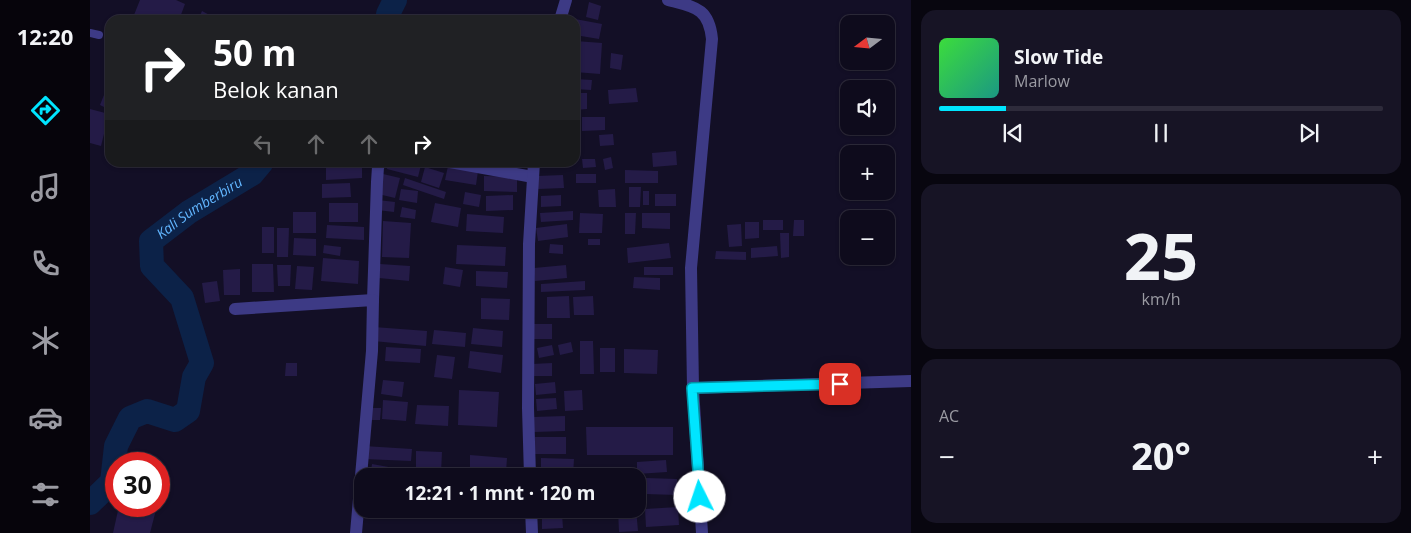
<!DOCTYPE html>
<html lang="id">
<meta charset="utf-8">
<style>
body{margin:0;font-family:"Open Sans",sans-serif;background:#171425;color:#f1f3f6;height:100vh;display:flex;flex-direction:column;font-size:19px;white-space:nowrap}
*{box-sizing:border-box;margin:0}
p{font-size:16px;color:#9b9ba3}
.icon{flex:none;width:28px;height:28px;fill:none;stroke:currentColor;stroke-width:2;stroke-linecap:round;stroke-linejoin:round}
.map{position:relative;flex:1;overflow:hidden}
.details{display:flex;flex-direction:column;gap:10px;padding:10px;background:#08060f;width:500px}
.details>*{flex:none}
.banner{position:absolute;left:15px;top:15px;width:475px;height:152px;border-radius:15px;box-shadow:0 1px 4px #0004,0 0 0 1px #2e2b3b;background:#202124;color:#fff;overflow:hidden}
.needle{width:32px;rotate:254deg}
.buttons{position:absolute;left:750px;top:15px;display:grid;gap:10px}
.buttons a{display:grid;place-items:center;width:55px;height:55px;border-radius:10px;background:#0e0b1c;box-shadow:0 1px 4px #0004,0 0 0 1px #2e2b3b;font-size:25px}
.speed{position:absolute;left:15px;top:452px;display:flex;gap:10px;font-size:25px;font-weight:700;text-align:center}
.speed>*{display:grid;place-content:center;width:65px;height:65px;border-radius:50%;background:#0e0b1c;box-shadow:0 1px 4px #0004,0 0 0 1px #2e2b3b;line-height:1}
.speed .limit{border:8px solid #d22;background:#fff;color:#111}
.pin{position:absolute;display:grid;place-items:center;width:42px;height:42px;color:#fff;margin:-21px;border-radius:10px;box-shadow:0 2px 8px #0006}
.me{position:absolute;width:55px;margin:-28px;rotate:356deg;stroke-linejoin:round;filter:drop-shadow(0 0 4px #0008)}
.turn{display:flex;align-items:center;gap:18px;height:105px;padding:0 25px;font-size:22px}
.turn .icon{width:65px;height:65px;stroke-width:2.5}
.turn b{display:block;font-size:35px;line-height:42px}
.lanes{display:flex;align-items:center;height:48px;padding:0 25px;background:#0003;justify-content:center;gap:25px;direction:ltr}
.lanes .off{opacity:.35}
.big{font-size:38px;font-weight:700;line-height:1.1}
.details .tile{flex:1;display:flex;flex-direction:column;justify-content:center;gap:8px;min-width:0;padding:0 18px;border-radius:15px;background:#171425}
.details .dial{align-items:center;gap:0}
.dial b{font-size:65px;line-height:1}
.song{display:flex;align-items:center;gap:15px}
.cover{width:60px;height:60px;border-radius:8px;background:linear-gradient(135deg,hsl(120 70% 55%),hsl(170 70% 35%))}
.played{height:5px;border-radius:2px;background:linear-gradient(90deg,#00e5ff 15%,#2e2b3b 15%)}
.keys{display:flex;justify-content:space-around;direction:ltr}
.heat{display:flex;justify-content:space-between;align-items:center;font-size:28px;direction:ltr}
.trip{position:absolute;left:264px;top:468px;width:292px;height:50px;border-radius:15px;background:#0e0b1c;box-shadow:0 1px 4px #0004,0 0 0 1px #2e2b3b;font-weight:700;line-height:50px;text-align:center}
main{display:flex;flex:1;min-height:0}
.dock{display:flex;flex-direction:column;width:90px;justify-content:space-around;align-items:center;background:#06040b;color:#9b9ba3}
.dock .icon{width:35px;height:35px}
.dock .selected{color:#00e5ff}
.dock b{font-size:22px;color:#f1f3f6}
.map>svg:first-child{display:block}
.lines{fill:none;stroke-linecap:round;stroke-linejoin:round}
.river{stroke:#0c2248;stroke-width:24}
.building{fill:#241b47}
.lane{stroke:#3d3a85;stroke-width:8}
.street{stroke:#3d3a85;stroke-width:12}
.route-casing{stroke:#0095a6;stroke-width:12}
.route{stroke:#00e5ff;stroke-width:9}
.labels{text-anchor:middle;stroke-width:4.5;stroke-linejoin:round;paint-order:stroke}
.water-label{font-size:14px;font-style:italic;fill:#62b6ff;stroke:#130f26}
</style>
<main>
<nav class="dock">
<b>12:20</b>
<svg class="icon selected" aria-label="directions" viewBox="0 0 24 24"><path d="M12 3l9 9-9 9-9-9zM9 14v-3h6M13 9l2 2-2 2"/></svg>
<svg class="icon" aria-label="music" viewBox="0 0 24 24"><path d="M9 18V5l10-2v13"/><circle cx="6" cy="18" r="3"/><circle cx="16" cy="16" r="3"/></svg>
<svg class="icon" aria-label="phone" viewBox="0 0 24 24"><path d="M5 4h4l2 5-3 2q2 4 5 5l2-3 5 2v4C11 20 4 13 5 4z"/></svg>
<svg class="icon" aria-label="climate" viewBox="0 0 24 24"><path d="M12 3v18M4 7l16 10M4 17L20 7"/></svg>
<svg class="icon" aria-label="car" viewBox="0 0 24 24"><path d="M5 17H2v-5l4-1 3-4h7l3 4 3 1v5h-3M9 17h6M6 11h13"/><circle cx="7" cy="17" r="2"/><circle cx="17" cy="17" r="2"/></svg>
<svg class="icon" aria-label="filters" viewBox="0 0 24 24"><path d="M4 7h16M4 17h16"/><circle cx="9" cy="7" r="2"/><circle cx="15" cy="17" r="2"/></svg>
</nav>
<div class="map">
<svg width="821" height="533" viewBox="0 0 821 533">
<rect width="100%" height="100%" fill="#130f26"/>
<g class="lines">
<g class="river">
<polyline points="298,20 298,14 305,0"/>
<path id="s1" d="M0,503L22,482L26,446L40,418L57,411L85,420L98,411L104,377L112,363L92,298L62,266L61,241L99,212L162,174L172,162"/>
</g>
</g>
<g class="building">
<polygon points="50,0 86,0 95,4 89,20 42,20"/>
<polygon points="499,2 511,6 508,20 496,17"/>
<polygon points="112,11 125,18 124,20 108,20"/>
<polygon points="485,19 512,24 509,39 485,35"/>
<polygon points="485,41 512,43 510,74 485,72"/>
<polygon points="521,53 533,55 531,70 520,68"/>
<polygon points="485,79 502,80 501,90 485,89"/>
<polygon points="20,80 20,110 10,105"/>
<polygon points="546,88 548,102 519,104 518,90"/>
<polygon points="485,93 497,93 497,109 485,110"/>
<polygon points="0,109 19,114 11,146 0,143"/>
<polygon points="492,117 515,117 515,130 492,131"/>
<polygon points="523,134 524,145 510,146 509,135"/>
<polygon points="586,151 587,165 563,167 562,153"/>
<polygon points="521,157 523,168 515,170 513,159"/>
<polygon points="492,159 505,159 506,167 493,168"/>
<polygon points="272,162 272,178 236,180 236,163"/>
<polygon points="298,162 320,162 331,165 328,177 297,169"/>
<polygon points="409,162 427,162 427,169 409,168"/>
<polygon points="456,162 478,162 478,166 457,168"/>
<polygon points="358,166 388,171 386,185 355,180"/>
<polygon points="335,167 354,173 349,188 331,182"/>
<polygon points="535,170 568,171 568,183 535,183"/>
<polygon points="293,174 310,178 305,198 288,194"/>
<rect x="486" y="174" width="20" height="9"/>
<polygon points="473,175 474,188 448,189 447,176"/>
<polygon points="394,176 427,177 427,192 394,191"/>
<polygon points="315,178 356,192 354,199 313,185"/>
<polygon points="260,183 261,197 232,198 232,184"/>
<polygon points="539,187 551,187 550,207 539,207"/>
<polygon points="311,189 328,191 327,203 309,200"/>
<polygon points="525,189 526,207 509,207 508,190"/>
<rect x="553" y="191" width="6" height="14"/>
<polygon points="375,192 391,195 389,207 373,204"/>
<rect x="565" y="194" width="21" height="12"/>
<polygon points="423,195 423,210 396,211 396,196"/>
<polygon points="471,195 471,206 451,207 451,196"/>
<polygon points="288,200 305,202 304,212 287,210"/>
<rect x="239" y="203" width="29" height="19"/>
<polygon points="345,203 371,208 368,227 341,222"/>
<polygon points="312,207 326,210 325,219 310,217"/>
<polygon points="483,211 483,220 451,222 450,213"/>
<rect x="203" y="212" width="23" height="21"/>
<polygon points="490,213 513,214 512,233 489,233"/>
<polygon points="535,213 546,213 545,234 535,234"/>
<polygon points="552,213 580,213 580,229 552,228"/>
<polygon points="377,214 414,217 413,233 376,231"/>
<rect x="673" y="220" width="20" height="10"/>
<polygon points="704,220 714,220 714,236 703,236"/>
<polygon points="293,221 321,223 319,258 292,257"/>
<polygon points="655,222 669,222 669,238 655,239"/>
<polygon points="477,224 478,237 448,241 446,228"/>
<polygon points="651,224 652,246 639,247 637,225"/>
<polygon points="237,225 274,227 274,240 236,238"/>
<rect x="172" y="227" width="12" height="26"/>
<polygon points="187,228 199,228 198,257 187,257"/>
<polygon points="690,233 699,233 699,257 691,258"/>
<polygon points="204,238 226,239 226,256 203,255"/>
<rect x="498" y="239" width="12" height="6"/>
<polygon points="579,243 581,258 538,263 537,248"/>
<polygon points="460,244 473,245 473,254 459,253"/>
<polygon points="234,245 251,247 250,256 233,253"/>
<polygon points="367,245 416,247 415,266 366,264"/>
<polygon points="687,246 688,256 661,258 661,248"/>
<polygon points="626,251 656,252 656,260 625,259"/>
<polygon points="233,258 269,261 268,284 231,281"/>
<polygon points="162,264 183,264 184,292 162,292"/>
<polygon points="290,264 320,266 319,281 289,278"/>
<polygon points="187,265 201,265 200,286 188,286"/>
<polygon points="476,265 477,278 445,281 444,268"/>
<polygon points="207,266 224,267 222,290 205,289"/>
<polygon points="355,267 373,270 370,287 353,284"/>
<rect x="554" y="267" width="29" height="8"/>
<polygon points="150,269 150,295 134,295 133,270"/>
<polygon points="386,271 418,272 417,288 386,286"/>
<polygon points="544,277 570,278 570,290 543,288"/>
<polygon points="127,281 130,301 115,303 112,283"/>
<polygon points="495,281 495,290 451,292 451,284"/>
<polygon points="479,296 480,318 457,318 457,297"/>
<polygon points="503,296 504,315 484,315 483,297"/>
<polygon points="391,298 420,299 419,320 391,319"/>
<polygon points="440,324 462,324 462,339 441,339"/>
<polygon points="284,327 337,331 336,346 283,341"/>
<polygon points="383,328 413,331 412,347 381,344"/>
<polygon points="344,330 376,333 375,347 342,344"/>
<polygon points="490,341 503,341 504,374 490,374"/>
<polygon points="481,342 483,352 470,355 468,345"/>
<polygon points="462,345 464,355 449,358 447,348"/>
<polygon points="296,347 331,349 330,363 295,361"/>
<rect x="510" y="348" width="15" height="24"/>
<polygon points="534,349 568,350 567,374 534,373"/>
<polygon points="380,351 413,355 411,373 378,368"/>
<polygon points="347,355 365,357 362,379 344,377"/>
<polygon points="196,363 207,363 207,376 195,376"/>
<polygon points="462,363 462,376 442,376 442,364"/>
<polygon points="293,380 314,382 312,397 291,394"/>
<polygon points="465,382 466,393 446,395 445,384"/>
<polygon points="369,390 409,392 407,427 368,425"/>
<polygon points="492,390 493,410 475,411 474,391"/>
<polygon points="466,398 467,409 447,411 446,399"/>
<polygon points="293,400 318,402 316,421 292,419"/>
<polygon points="327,405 359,406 358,426 325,424"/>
<polygon points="278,408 291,408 290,420 277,420"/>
<polygon points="475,416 475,431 444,432 443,417"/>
<polygon points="496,427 583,427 583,455 497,455"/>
<rect x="445" y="437" width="31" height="17"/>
<polygon points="274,446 322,449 321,461 274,459"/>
<polygon points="326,451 352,452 351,473 326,472"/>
<polygon points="380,455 417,458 416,472 380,470"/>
<polygon points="451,458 484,459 483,475 451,474"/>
<polygon points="576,460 577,472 547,474 547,462"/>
<polygon points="282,464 304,468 303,475 281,471"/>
<polygon points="556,478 587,479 587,495 555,494"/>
<polygon points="69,484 72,485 69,496"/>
<polygon points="29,506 67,506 60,533 23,533"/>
<polygon points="588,507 589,525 556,527 555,509"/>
<polygon points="546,509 548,531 529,532 528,510"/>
<polygon points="472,514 473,528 452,529 452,515"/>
</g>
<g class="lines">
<polyline class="lane" points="0,33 9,35"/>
<g class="street">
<path d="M578,0C605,7 619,8 622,39L601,268L603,388L612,533"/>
<polyline points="470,20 476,0"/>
<polyline points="360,162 443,177"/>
<polyline points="283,300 287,182 288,167 291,162"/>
<polyline points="145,309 283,300 282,351 266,533"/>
<polyline points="603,388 821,381"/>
<polyline points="440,476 438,408 439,244 444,162"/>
<polyline points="441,509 442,533"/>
</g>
</g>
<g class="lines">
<g class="route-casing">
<polyline id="route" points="610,497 602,388 750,384"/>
</g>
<use href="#route" class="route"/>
</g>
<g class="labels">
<g class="water-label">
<text dy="5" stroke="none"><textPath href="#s1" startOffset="408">Kali Sumberbiru</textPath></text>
</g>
</g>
</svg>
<div class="buttons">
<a><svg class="needle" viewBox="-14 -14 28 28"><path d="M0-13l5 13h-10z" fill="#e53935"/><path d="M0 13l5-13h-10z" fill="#9b9ba3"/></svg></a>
<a><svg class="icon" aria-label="sound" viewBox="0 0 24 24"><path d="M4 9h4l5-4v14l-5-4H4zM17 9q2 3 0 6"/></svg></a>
<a>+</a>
<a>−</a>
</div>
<div class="speed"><div class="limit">30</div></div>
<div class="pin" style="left:750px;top:384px;background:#d93025"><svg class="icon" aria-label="arrive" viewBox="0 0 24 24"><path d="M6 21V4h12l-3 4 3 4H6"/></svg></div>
<svg class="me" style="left:610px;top:497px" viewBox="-20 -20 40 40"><circle r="19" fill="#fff"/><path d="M0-13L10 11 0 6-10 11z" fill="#00e5ff"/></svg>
<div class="trip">12:21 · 1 mnt · 120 m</div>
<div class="banner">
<div class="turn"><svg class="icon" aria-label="right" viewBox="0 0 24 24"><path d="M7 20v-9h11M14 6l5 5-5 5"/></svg><div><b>50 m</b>Belok kanan</div></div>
<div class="lanes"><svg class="icon off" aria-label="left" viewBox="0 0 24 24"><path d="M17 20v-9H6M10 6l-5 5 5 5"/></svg><svg class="icon off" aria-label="ahead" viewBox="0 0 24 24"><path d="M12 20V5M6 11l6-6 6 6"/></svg><svg class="icon off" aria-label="ahead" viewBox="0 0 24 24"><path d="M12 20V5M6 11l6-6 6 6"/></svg><svg class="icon" aria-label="right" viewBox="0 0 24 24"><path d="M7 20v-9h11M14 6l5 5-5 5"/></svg></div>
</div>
</div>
<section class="details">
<div class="tile">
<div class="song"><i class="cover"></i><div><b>Slow Tide</b><p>Marlow</p></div></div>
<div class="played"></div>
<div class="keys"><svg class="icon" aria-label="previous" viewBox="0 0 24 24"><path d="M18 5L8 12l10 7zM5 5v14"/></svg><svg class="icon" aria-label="pause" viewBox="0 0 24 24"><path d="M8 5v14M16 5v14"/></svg><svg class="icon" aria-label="next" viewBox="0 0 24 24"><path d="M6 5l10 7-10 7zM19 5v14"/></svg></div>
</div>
<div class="tile dial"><b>25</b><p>km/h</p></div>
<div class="tile"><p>AC</p>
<div class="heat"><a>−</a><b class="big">20°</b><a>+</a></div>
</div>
</section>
</main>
